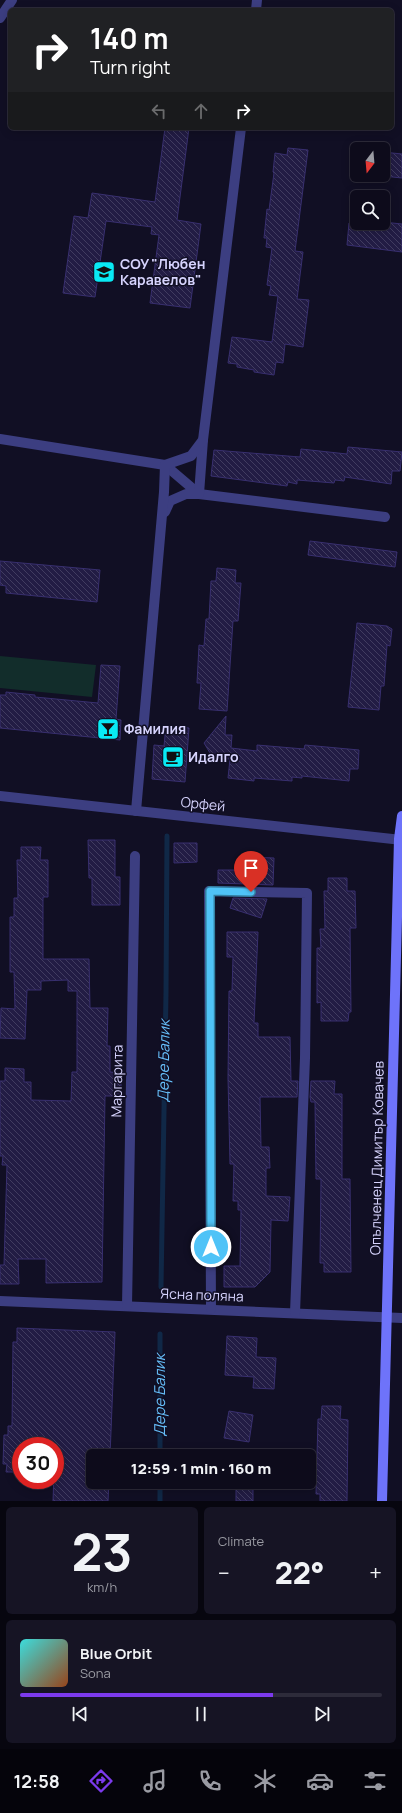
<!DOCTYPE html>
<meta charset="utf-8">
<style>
body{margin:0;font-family:Manrope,sans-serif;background:#161424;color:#f1f3f6;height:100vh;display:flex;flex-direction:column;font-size:15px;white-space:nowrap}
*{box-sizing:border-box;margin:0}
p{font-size:13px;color:#9a9ba3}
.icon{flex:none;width:22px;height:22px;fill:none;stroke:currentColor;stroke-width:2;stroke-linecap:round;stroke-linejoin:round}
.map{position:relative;height:1501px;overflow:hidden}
.details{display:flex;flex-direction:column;gap:6px;padding:6px;background:#07060f;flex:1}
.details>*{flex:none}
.top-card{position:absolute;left:8px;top:8px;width:386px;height:122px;border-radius:6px;box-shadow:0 2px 10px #0003,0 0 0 1px #2d2b3a;background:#202124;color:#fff;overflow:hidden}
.needle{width:26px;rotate:196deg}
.tools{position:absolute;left:350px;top:142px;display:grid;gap:8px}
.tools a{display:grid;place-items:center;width:40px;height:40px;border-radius:6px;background:#0d0b1b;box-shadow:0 2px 10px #0003,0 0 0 1px #2d2b3a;font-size:20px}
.speed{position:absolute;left:12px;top:1437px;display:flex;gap:8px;font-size:20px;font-weight:700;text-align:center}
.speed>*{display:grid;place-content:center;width:52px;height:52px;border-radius:50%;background:#0d0b1b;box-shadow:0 2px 10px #0003,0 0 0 1px #2d2b3a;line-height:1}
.speed .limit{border:6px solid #d22;background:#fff;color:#111}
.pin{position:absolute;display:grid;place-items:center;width:34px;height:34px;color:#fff;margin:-41px -17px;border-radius:50% 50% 50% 0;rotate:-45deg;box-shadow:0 0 4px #0007}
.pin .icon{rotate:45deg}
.me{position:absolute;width:44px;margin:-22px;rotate:0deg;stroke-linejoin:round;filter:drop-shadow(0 0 3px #0008)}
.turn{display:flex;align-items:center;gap:14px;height:84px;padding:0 16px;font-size:18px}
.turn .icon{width:52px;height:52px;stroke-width:2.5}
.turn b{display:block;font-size:28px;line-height:34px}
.lanes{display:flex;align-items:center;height:38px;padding:0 16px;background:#0003;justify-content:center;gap:20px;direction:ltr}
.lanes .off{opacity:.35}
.big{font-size:30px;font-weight:800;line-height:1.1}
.details .tile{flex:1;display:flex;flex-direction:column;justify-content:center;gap:6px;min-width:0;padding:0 14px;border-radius:6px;background:#161424}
.details .dial{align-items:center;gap:0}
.dial b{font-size:52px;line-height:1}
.song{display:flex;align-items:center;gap:12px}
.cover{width:48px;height:48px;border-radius:6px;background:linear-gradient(135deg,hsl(180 70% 55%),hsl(20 70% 35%))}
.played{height:4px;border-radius:2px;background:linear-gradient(90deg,#7c3aed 70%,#2d2b3a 70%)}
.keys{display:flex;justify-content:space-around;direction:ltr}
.heat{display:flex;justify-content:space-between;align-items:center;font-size:22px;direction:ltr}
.details .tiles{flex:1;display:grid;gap:6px;grid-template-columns:1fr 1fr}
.tile:last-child{grid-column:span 2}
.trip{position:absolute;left:86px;top:1449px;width:230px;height:40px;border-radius:6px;background:#0d0b1b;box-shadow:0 2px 10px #0003,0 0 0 1px #2d2b3a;font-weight:800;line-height:40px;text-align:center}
.tab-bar{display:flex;height:64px;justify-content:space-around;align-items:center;background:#05040b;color:#9a9ba3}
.tab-bar .icon{width:28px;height:28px}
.tab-bar .current{color:#7c3aed}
.tab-bar b{font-size:18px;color:#f1f3f6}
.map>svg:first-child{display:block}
.green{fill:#122d2b}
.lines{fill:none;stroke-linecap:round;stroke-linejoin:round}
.stream{stroke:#102847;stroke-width:5}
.building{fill:url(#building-back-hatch);stroke:#382f6f}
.street{stroke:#3c3e81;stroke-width:10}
.secondary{stroke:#6e73fa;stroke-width:10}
.route-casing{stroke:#337fa1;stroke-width:10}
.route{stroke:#4fc3f7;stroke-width:7}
.labels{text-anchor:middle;stroke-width:3;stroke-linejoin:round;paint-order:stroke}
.poi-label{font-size:14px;font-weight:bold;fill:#d6d3fd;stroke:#110f24;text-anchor:start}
.street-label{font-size:14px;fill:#d6d3fd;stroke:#110f24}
.water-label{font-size:15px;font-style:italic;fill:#66bef9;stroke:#110f24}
</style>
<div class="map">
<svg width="402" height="1501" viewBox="0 0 402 1501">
<defs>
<pattern id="building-back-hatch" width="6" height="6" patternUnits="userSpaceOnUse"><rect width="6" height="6" fill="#221c44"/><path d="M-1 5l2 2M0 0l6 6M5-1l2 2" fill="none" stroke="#413c60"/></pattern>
</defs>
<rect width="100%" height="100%" fill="#110f24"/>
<polygon class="green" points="0,656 96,665 92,697 0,688"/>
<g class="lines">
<g class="stream">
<polyline points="161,1287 166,993 167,836"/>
<polyline points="160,1456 160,1334"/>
<polyline points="160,1501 160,1482"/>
</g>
</g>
<g class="building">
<polygon points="165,128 189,128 177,220 201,224 190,308 150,303 159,235 151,234 152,227 106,221 95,297 63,293 74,216 88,218 92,193 155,202"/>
<polygon points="288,148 308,150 295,251 303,252 297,299 309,300 303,347 285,344 283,363 276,362 274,375 254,372 254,370 237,367 237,364 228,363 232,337 272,342 278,296 269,295 271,286 267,285 272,248 266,247 267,238 264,238 267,209 269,210 274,173 273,172 275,153 287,155"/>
<polygon points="383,152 402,154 402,178 383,176"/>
<polygon points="383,222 402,224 402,252 347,245 349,223 383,223"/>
<polygon points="348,447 402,452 400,471 392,471 391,484 345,477 344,481 335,480 334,483 297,480 297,484 288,482 287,486 211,476 214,450 300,457 301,449 347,454"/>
<polygon points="310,541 397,552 395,567 308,555"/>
<polygon points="0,561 100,570 97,602 6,593 6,586 0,585"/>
<polygon points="217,568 236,570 235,583 241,583 238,621 233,621 227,711 199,709 201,683 197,683 199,645 204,646 206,619 209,619 211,581 216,581"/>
<polygon points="357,623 387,626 392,629 390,646 387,645 384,686 381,686 379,710 348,707"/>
<polygon points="101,665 120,666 116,719 121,720 120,740 0,728 0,695 6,695 6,692 35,695 35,697 98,703"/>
<polygon points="226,716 225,735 232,735 231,748 257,751 257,745 304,749 305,745 359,750 358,769 350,769 349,781 302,776 302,778 292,777 292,781 254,778 254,781 228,778 230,759 213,758 204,743"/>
<polygon points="166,726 189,728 185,782 152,779 154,745 164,746"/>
<polygon points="88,840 115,840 115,877 120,877 120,905 92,905 92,878 89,878"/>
<polygon points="174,843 197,843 197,862 174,863"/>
<polygon points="21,847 41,847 40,860 48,860 48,897 43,897 43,959 89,959 90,1008 108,1008 107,1046 110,1046 110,1072 121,1073 121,1096 105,1096 102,1282 46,1283 46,1259 18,1259 19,1284 0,1284 0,1265 4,1265 7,1165 2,1165 3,1156 0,1156 0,1081 5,1081 5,1068 24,1069 24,1082 31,1082 31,1100 71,1101 72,1072 77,1072 77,991 68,991 68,980 41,981 41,990 27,990 25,1039 0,1038 1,1008 15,1009 14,972 10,972 10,917 14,917 14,898 18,898 17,860 21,860"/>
<polygon points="250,857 274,858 273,885 218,883 218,870 250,870"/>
<polygon points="328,878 347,878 347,891 355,891 356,928 350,928 351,1012 349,1012 348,1021 321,1021 321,1002 317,1003 317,948 321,948 320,929 325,929 324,891 328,891"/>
<polygon points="233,898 267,899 261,918 230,908"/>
<polygon points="227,932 258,932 254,1023 258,1023 258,1037 290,1037 291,1081 298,1081 297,1097 260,1097 261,1147 269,1147 270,1168 266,1168 266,1196 290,1197 288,1221 271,1220 270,1272 255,1287 224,1287 224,1266 240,1266 241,1210 238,1210 238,1201 233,1201 234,1164 230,1164 228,1078 229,991 232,991 233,957 227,957"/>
<polygon points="311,1081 335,1081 334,1094 342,1094 342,1179 350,1179 351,1272 324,1272 324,1263 320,1263 321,1179 316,1179 315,1102 311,1102 310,1097"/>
<polygon points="17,1328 115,1332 110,1456 93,1456 93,1482 109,1482 108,1501 53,1501 55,1446 21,1446 21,1472 6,1472 7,1464 3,1464 4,1435 8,1435 8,1426 12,1426 13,1342 17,1342"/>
<polygon points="227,1336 257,1338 256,1357 276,1358 274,1389 253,1388 254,1377 225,1375"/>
<polygon points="322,1406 341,1406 340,1419 348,1420 347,1501 320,1501 320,1494 316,1494 318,1419 321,1419"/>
<polygon points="229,1411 253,1415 249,1442 224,1438"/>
<rect x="236" y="1482" width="17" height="19"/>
</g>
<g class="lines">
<g class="street">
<polyline points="256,10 257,0"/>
<polyline points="0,18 12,0"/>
<polyline points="0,439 165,465 199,494 385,517"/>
<polyline points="165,512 170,501 186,494 199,494 203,440"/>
<polyline points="0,796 402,840"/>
<polyline points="136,811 164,492 165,465 191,456 203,440 241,128"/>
<polyline points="0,1301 402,1318"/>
<polyline points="127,1306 135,856"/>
<polyline points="211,1309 209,891 307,893 305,1058 295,1313"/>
</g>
<polyline class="secondary" points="382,1501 399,839 402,816"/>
</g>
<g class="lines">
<g class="route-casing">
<polyline id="route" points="211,1247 210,891 251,892"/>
</g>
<use href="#route" class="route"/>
</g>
<defs>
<g id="school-square" transform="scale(1.15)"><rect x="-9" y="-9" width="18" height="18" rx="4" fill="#09eaf4" stroke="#110f24"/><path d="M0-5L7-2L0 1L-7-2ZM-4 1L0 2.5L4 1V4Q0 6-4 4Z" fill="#111"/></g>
<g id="bar-square" transform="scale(1.15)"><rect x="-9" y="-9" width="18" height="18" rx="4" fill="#09eaf4" stroke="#110f24"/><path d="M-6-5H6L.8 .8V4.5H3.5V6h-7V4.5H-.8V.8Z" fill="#111"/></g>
<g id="cafe-square" transform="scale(1.15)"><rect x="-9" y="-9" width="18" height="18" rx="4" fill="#09eaf4" stroke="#110f24"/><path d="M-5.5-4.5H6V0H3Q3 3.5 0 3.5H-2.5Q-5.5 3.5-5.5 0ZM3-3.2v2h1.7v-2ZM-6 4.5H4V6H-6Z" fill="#111"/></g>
</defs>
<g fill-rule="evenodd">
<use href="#school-square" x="104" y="272"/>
<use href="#bar-square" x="108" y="729"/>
<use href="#cafe-square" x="173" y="757"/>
</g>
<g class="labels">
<g class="poi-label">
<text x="120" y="269">СОУ "Любен<tspan x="120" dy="16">Каравелов"</tspan></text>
<text x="124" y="734">Фамилия</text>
<text x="188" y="762">Идалго</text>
</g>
<g class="street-label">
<text transform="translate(203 804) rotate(6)" y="5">Орфей</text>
<text transform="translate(117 1081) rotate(-89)" y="5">Маргарита</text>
<text transform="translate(377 1158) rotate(-89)" y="5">Опълченец Димитър Ковачев</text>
<text transform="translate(202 1295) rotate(2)" y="5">Ясна поляна</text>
</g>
<g class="water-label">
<text transform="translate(164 1061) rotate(-89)" y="5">Дере Балик</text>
<text transform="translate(160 1395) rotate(-90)" y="5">Дере Балик</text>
</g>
</g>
</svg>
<div class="tools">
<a><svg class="needle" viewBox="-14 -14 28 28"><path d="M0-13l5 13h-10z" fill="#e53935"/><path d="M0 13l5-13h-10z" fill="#9a9ba3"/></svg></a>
<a><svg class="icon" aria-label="search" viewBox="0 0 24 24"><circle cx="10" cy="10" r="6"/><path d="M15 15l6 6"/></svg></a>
</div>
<div class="speed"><div class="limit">30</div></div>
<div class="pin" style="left:251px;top:892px;background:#d93025"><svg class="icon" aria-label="arrive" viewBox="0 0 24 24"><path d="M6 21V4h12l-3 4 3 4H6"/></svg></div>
<svg class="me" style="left:211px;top:1247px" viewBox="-20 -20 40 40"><circle r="17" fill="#4fc3f7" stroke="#fff" stroke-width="3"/><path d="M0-11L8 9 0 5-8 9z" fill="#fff"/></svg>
<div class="trip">12:59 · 1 min · 160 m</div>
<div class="top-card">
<div class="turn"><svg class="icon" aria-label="right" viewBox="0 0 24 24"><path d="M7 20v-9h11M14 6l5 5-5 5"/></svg><div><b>140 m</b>Turn right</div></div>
<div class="lanes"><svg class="icon off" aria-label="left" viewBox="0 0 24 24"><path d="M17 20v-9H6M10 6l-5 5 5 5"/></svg><svg class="icon off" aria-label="ahead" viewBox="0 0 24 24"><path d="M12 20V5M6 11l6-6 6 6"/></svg><svg class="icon" aria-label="right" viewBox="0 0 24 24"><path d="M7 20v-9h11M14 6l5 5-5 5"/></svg></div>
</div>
</div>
<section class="details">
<div class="tiles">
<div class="tile dial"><b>23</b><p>km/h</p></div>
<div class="tile"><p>Climate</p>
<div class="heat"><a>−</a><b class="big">22°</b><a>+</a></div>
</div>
<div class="tile">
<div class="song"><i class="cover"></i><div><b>Blue Orbit</b><p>Sona</p></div></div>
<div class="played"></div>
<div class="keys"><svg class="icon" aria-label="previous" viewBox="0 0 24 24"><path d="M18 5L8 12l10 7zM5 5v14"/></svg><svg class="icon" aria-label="pause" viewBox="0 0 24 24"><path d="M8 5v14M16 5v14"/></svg><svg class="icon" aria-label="next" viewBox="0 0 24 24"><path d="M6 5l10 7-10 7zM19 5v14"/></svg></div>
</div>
</div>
</section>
<nav class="tab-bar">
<b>12:58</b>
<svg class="icon current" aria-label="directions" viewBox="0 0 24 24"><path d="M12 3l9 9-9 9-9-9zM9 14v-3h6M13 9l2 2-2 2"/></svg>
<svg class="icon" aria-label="music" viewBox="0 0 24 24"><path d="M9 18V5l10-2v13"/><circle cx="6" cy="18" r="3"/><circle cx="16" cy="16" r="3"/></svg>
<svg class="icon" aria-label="phone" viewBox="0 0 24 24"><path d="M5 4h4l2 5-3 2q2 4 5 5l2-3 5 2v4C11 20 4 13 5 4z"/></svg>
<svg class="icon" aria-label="climate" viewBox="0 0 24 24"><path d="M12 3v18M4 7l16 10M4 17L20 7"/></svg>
<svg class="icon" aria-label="car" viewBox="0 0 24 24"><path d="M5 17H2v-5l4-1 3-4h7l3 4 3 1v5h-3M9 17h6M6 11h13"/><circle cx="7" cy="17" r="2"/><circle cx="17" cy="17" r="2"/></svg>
<svg class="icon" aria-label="filters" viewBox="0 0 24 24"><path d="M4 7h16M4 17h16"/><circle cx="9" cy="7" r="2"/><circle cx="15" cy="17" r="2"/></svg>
</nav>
